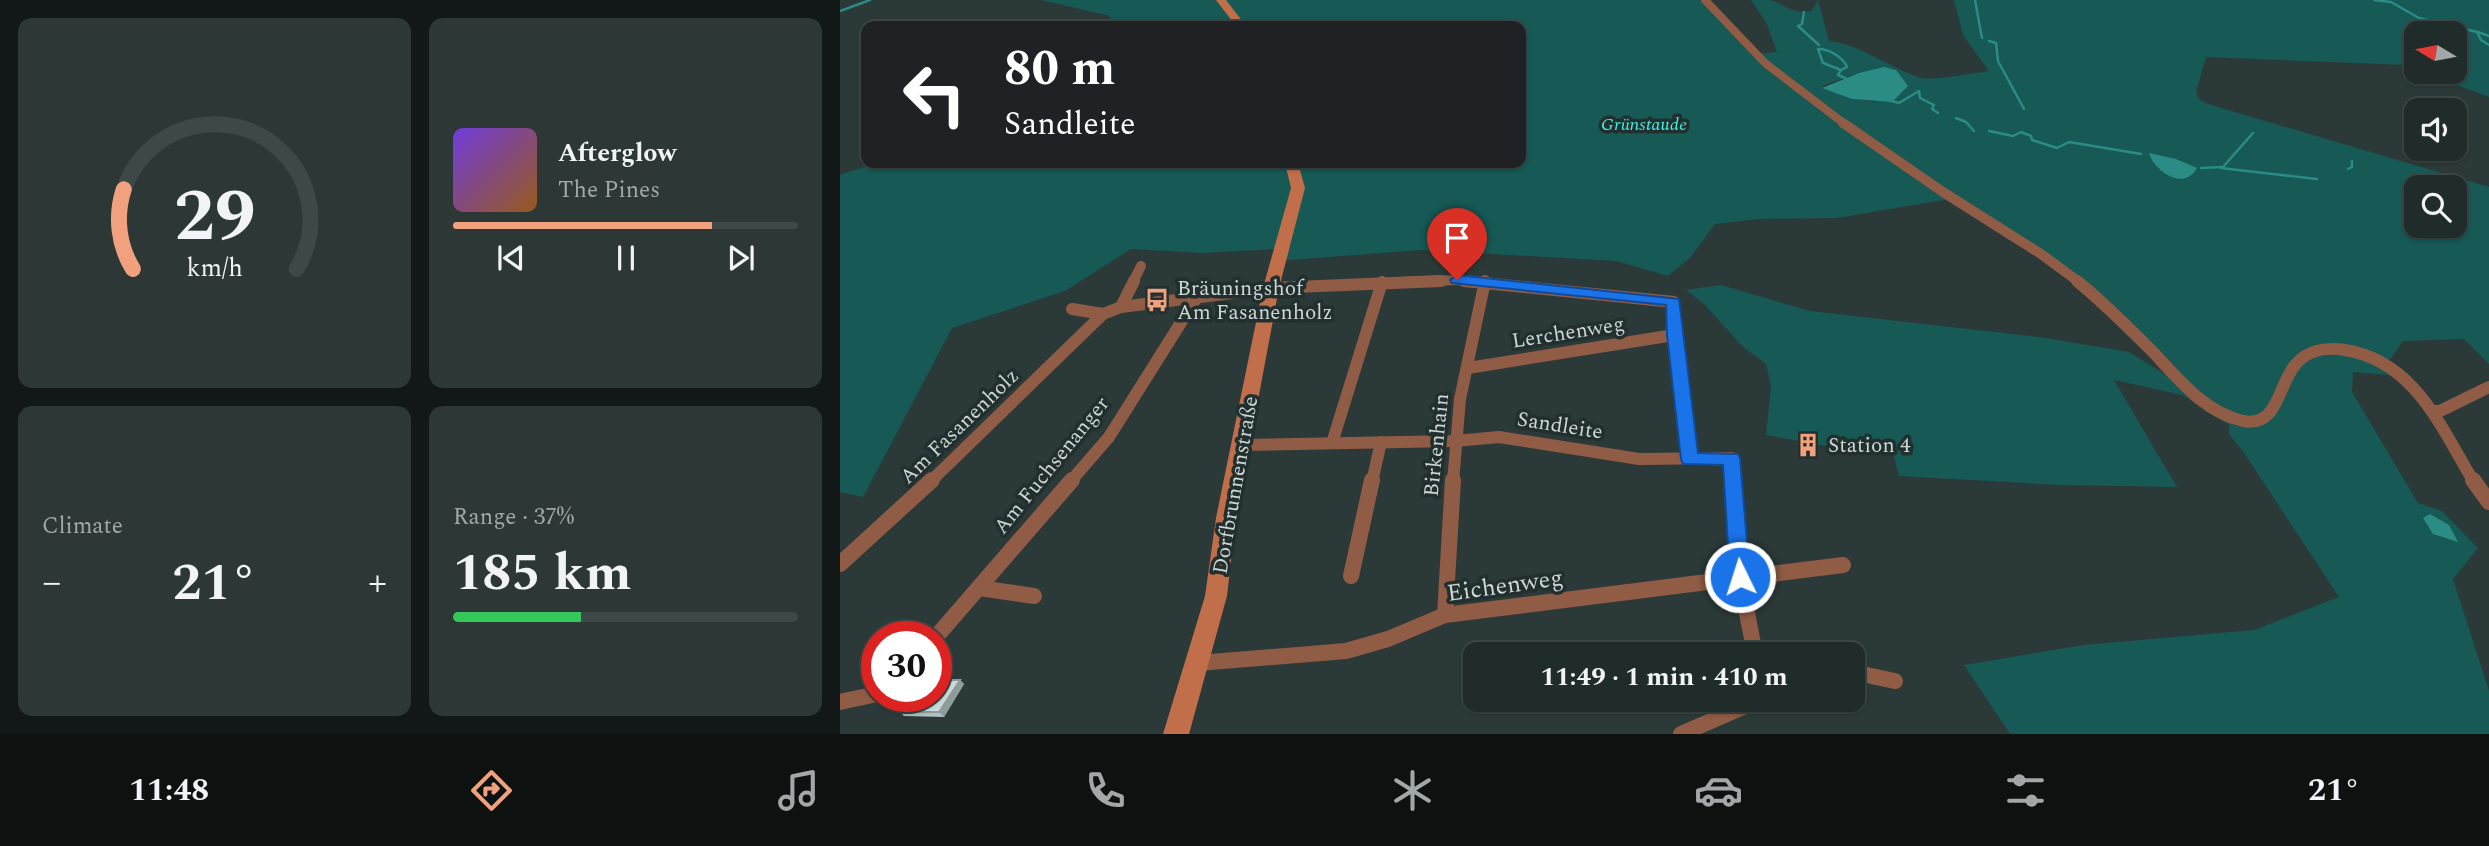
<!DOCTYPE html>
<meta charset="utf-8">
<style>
body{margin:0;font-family:Spectral,serif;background:#2d3836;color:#f1f3f6;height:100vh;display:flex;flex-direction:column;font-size:26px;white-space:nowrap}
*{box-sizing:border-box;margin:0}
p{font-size:23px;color:#a2a7a8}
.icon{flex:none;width:38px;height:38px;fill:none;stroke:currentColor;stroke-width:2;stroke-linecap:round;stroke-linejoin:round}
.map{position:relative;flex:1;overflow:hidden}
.panel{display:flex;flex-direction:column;gap:18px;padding:18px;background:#121817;width:840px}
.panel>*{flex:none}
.banner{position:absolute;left:21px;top:21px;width:665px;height:147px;border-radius:14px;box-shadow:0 2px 5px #0004,0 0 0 2px #3d4847;background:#202124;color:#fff;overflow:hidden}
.needle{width:46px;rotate:280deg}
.buttons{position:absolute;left:1564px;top:21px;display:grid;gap:14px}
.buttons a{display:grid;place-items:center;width:63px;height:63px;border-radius:14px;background:#202c2a;box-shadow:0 2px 5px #0004,0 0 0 2px #3d4847;font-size:35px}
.speed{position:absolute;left:21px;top:621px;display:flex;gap:14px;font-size:35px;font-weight:700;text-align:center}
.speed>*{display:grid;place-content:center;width:91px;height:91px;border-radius:50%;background:#202c2a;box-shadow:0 2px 5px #0004,0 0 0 2px #3d4847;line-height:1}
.speed .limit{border:10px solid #d22;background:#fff;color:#111}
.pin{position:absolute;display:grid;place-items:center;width:60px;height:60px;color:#fff;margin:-72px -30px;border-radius:50% 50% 50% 0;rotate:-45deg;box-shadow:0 0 7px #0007}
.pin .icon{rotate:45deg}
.me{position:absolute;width:77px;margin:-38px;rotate:356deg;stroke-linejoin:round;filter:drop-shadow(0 0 5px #0008)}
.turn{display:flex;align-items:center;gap:24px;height:147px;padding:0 28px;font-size:32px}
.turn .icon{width:91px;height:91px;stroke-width:2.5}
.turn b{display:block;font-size:49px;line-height:60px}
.big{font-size:52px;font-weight:700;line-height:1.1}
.panel .card{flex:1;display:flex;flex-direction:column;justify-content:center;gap:10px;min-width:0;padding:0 24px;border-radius:14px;background:#2d3836}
.panel .dial{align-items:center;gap:0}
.dial svg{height:182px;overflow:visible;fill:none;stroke:#3d4847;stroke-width:7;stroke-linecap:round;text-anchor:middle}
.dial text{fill:#f1f3f6;stroke:none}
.song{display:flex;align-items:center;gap:21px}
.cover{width:84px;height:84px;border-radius:10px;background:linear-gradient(135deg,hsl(260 70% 55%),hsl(30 70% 35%))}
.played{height:7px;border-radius:4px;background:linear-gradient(90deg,#f1a17d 75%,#3d4847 75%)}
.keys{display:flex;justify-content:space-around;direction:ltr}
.heat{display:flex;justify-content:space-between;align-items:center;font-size:38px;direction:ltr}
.charge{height:10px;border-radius:5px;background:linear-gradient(90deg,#34c759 37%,#3d4847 0)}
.panel .tiles{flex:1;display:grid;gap:18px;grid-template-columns:repeat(2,1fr)}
.trip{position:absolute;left:623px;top:642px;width:402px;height:70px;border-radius:14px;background:#202c2a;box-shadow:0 2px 5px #0004,0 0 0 2px #3d4847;font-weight:700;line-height:70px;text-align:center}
.menu{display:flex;height:112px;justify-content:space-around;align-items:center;background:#0d1211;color:#a2a7a8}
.menu .icon{width:49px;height:49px}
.menu .on{color:#f1a17d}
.menu b{font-size:32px;color:#f1f3f6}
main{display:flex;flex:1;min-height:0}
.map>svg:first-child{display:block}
.green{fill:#165955;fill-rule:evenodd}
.water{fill:#2b8b85}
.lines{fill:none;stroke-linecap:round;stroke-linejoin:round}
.stream{stroke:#2b8b85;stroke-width:2.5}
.street-far3{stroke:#905c45;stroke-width:8}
.street-far2{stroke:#905c45;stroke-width:10}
.street-far1{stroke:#905c45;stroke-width:12}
.street{stroke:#905c45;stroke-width:16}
.secondary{fill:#c16f4a;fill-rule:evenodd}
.wall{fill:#afc0be}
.shaded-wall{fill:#8f9c9b}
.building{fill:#ccdfdd;stroke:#8f9c9b;stroke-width:2}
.route{fill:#1a73e8;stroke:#114b97;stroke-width:2}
.labels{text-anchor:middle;stroke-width:7;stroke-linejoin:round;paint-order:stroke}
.far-park-label{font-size:18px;font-style:italic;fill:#3ef2e7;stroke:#212f2e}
.poi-label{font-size:21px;fill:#ced7d6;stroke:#212f2e;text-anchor:start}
.street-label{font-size:21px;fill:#ced7d6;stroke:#212f2e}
.near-street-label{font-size:24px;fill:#ced7d6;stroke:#212f2e}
</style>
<main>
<section class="panel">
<div class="tiles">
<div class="card dial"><svg viewBox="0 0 100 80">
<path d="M14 69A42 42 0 1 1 86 69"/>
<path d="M14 69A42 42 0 0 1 10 34" stroke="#f1a17d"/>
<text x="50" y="56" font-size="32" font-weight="700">29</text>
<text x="50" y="72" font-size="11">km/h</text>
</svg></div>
<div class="card">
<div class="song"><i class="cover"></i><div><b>Afterglow</b><p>The Pines</p></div></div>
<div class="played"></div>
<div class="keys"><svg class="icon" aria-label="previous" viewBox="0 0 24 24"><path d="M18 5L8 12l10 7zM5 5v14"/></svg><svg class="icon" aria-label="pause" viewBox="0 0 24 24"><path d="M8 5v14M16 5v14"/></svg><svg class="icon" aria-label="next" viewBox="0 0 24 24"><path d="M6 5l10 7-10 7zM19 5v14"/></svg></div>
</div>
<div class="card"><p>Climate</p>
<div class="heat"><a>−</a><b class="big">21°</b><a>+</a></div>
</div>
<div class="card"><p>Range · 37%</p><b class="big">185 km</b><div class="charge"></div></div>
</div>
</section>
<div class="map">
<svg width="1649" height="734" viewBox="0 0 1649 734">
<rect width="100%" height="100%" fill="#2b3a38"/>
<path class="green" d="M201,0H862L916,54L937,52L926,22L911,0C917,0 924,0 929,0C947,4 950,15 972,11L978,0L989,41C1020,44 1048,67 1078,77C1092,82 1133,73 1149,71L1123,35L1114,0H1649V97L1581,72H1615V33H1577V70L1565,65L1366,57L1356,92L1360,100L1368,104L1649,187V364L1624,339L1563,341L1549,361L1572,377L1513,372L1512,392L1578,503L1602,511L1638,548L1613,579L1649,691V734H1170L1124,665L1243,645L1414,630L1499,597L1402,450L1389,434V425L1342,395L1274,380L1337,487L1219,485L1059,476L1052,449L980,445L926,435L931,386L926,364L903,347L864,304L846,290L881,285L970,311L1199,337L1289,352L1331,378L1214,263L1110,199L997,218L920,219L875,224L850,258L828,276L776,261L581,250L436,261L437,249L362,253L291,249L225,291L112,328L23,497L0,492V175L37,163H681V26H297L301,21L272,25L270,16ZM1019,73L1037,102L1012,99L982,86ZM1577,187H1615V226H1577Z"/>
<g class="water">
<polygon points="1044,67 1056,70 1068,86 1052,102 1012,99 982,88 1019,73"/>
<path d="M1309,153L1336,159L1357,168C1344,192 1314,171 1309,153Z"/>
<polygon points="1590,514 1609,525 1618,542 1593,534 1583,518"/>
</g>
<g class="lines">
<g class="stream">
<polyline points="1135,0 1142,38"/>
<polyline points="1534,0 1551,2 1579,18 1637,32 1641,40 1649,45"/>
<polyline points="0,11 30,0"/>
<polyline points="964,12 962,24 958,26 979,45"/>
<polyline points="1638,32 1649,36"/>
<polyline points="1149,41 1156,43 1158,61 1184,109"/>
<path d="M978,49C989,49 1003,57 1007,67L1001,70L983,63Z"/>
<polyline points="1001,70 998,75 1007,79"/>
<polyline points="1048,100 1059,103 1079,91 1080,98 1094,105 1092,109 1098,113"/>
<polyline points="1116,118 1126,122 1134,131"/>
<polyline points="1149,131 1173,136 1181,132 1191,136 1192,140 1217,148 1229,142 1301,154"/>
<polyline points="1361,168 1383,167 1413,133"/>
<polyline points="1381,168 1477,179"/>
<polyline points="1508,169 1512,167 1512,161"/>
</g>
<polyline class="street-far3" points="865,0 925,63 1006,125"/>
<g class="street-far2">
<polyline points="1003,123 1103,192 1201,254 1239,282"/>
<polyline points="293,282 301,266"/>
<polyline points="560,282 617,280 641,282"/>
</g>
<g class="street-far1">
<polyline points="624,281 834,302 834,335 850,459"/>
<path d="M1237,281C1263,302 1287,326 1311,350C1337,377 1363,412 1403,421C1439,428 1438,383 1456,364C1468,350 1487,347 1505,350C1575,361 1601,428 1634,482"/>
<polyline points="281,307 294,281"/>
<polyline points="232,309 263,314"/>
<polyline points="628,368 834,335"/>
<polyline points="1592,411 1600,411 1649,387"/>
<polyline points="492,443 542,282"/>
<polyline points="401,445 615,441 659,437 799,459 892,458 894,482"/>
<polyline points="90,482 263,314 281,307 431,288 601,281"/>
<polyline points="230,482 269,437 357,297"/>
<polyline points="532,482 541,442"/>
<polyline points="613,482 620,399 645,281"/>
</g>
<g class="street">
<polyline points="893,480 900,577 915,654"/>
<polyline points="1633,480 1649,502"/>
<polyline points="0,564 92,480"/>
<polyline points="511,576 532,480"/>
<polyline points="139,588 194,596"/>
<polyline points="605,615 613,480"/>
<polyline points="96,637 232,480"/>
<polyline points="358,663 506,651 548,639 605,615 1003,565"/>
<polyline points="1013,676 1022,674 1055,681"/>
<polyline points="0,702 37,694"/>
<polyline points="841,734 919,700"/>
</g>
<g class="secondary">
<polygon points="376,0 386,0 406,26 396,26"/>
<polygon points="445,163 458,163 465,188 439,288 396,518 387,596 349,734 323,734 365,596 376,518 423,288 451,188"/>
</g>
</g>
<polygon class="wall" points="120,680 124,684 104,717 64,716 60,712"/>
<polygon class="shaded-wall" points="120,680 124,684 104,717 99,712"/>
<polygon class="building" points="96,680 120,680 99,712 60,712 70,696 96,696"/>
<polygon class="route" points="617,275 839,299 858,453 898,454 900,458 910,577 907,583 900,585 893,583 890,577 883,465 843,464 841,459 827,335 826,305 612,283 610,280"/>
<defs>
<g id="bus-bare" transform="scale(1.89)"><path d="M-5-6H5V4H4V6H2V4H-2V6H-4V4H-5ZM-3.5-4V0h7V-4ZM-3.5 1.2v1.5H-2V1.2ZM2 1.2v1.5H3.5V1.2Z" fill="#f1a17d" stroke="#212f2e" stroke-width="2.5" paint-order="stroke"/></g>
<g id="building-bare" transform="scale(1.89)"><path d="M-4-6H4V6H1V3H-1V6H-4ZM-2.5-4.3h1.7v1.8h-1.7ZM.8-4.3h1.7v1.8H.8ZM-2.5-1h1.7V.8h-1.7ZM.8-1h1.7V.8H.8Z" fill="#f1a17d" stroke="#212f2e" stroke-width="2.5" paint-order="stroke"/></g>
</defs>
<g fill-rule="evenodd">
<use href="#bus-bare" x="317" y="300"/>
<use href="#building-bare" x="968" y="445"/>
</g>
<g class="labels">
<g class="far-park-label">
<text x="804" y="130">Grünstaude</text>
</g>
<g class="poi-label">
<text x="337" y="295">Bräuningshof<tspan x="337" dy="24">Am Fasanenholz</tspan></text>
<text x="988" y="452">Station 4</text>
</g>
<g class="street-label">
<text transform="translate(728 332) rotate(-9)" y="7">Lerchenweg</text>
<text transform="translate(720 425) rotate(9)" y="7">Sandleite</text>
<text transform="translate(119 426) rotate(-44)" y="7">Am Fasanenholz</text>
<text transform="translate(596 445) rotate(-84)" y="7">Birkenhain</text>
<text transform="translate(211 465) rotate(-51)" y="7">Am Fuchsenanger</text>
<text transform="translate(395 485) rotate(-80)" y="7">Dorfbrunnenstraße</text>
</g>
<g class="near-street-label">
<text transform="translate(665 585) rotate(-8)" y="8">Eichenweg</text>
</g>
</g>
</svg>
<div class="buttons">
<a><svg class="needle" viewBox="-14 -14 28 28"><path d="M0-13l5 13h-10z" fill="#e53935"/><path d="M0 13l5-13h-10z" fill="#a2a7a8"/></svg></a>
<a><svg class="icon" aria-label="sound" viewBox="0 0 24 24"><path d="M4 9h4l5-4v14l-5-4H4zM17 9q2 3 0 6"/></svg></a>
<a><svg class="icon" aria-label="search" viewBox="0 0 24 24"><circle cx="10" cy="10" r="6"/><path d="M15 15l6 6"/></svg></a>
</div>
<div class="speed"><div class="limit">30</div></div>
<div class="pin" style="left:617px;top:280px;background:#d93025"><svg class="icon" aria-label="arrive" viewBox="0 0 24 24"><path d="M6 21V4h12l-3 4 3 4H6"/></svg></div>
<svg class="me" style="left:900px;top:577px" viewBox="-20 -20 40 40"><circle r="17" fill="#1a73e8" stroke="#fff" stroke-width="3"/><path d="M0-11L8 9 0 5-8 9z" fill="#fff"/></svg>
<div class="trip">11:49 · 1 min · 410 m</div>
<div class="banner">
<div class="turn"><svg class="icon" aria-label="left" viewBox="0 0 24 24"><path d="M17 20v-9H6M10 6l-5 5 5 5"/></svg><div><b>80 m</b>Sandleite</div></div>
</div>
</div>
</main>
<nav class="menu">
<b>11:48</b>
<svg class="icon on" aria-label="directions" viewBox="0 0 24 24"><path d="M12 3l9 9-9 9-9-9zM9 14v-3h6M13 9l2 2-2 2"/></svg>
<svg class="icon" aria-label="music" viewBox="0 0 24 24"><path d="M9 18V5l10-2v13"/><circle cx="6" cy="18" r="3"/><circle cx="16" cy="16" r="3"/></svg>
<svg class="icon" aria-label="phone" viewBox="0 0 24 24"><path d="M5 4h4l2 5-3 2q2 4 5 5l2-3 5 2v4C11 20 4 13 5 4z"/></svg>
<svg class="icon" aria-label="climate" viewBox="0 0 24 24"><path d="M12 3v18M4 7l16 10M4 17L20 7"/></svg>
<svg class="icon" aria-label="car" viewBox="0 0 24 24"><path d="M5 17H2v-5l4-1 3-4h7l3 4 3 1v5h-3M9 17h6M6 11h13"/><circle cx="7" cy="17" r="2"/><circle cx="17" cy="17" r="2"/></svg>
<svg class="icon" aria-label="filters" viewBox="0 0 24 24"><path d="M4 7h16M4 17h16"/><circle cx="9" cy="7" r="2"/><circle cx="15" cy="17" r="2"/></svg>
<b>21°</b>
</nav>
